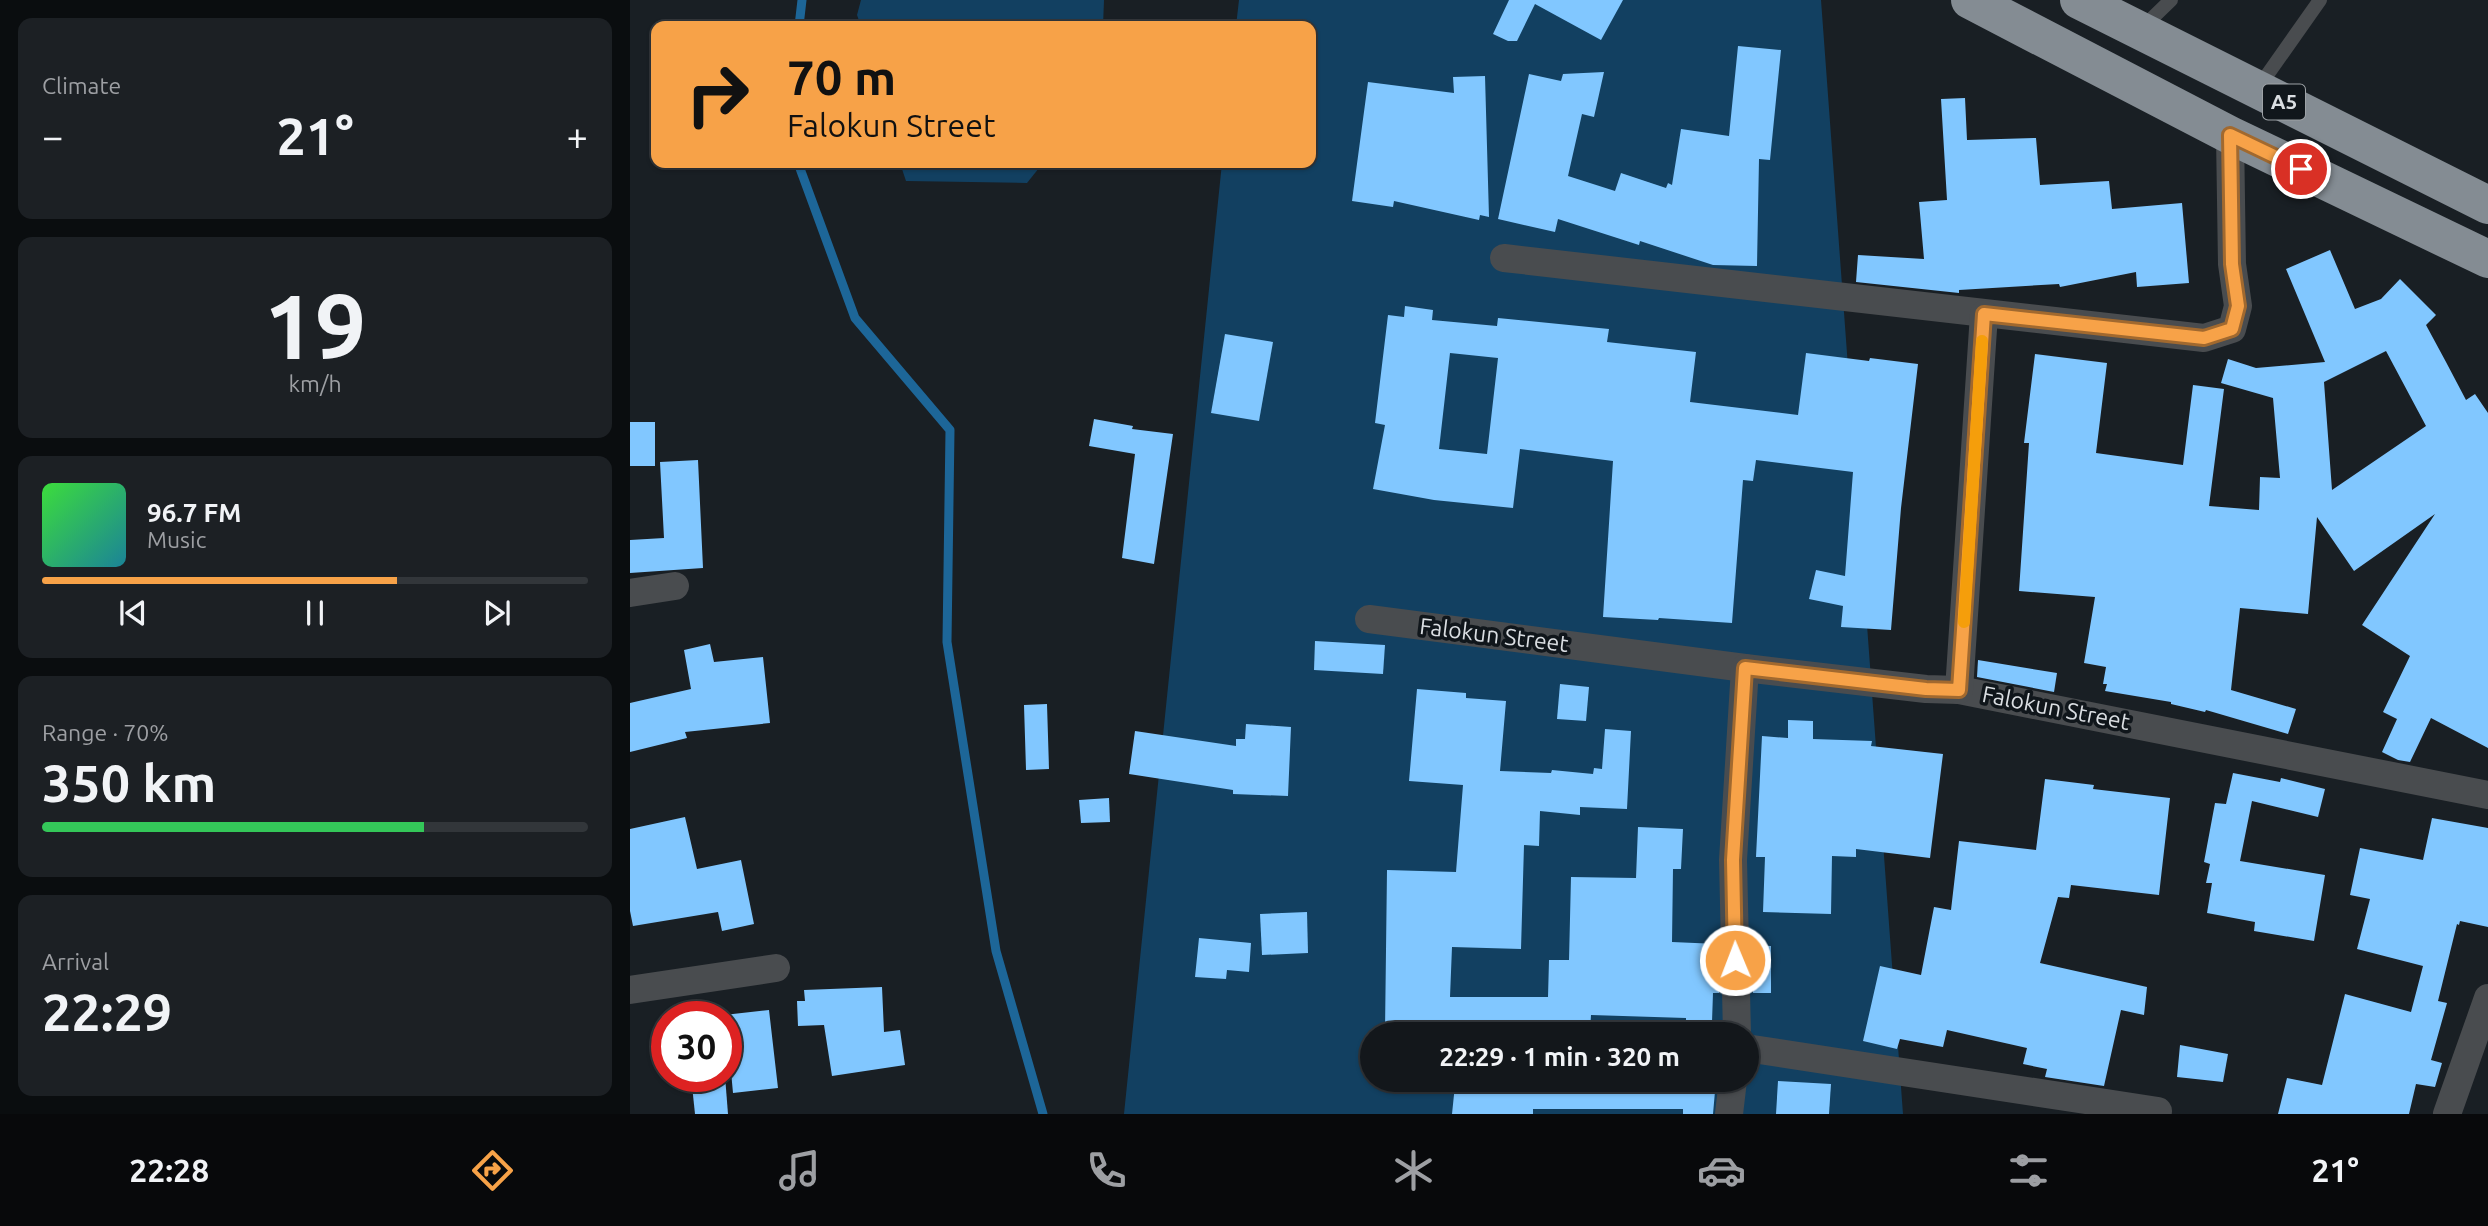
<!DOCTYPE html>
<meta charset="utf-8">
<style>
body{margin:0;font-family:Ubuntu,sans-serif;background:#1c2024;color:#f1f3f6;height:100vh;display:flex;flex-direction:column;font-size:26px;white-space:nowrap}
*{box-sizing:border-box;margin:0}
p{font-size:23px;color:#9d9fa3}
.icon{flex:none;width:38px;height:38px;fill:none;stroke:currentColor;stroke-width:2;stroke-linecap:round;stroke-linejoin:round}
.map{position:relative;flex:1;overflow:hidden}
.drawer{display:flex;flex-direction:column;gap:18px;padding:18px;background:#0a0d0f;width:630px}
.drawer>*{flex:none}
.top-card{position:absolute;left:21px;top:21px;width:665px;height:147px;border-radius:14px;box-shadow:0 2px 5px #0004,0 0 0 2px #32363a;background:#f7a248;color:#111;overflow:hidden}
.speed{position:absolute;left:21px;top:1001px;display:flex;gap:14px;font-size:35px;font-weight:700;text-align:center}
.speed>*{display:grid;place-content:center;width:91px;height:91px;border-radius:50%;background:#13171b;box-shadow:0 2px 5px #0004,0 0 0 2px #32363a;line-height:1}
.speed .limit{border:10px solid #d22;background:#fff;color:#111}
.pin{position:absolute;display:grid;place-items:center;width:60px;height:60px;color:#fff;margin:-30px;border:4px solid #fff;border-radius:50%;box-shadow:0 2px 7px #0007}
.me{position:absolute;width:77px;margin:-38px;rotate:359deg;stroke-linejoin:round;filter:drop-shadow(0 0 5px #0008)}
.turn{display:flex;align-items:center;gap:24px;height:147px;padding:0 21px;font-size:32px}
.turn .icon{width:91px;height:91px;stroke-width:2.5}
.turn b{display:block;font-size:49px;line-height:60px}
.big{font-size:52px;font-weight:600;line-height:1.1}
.drawer .card{flex:1;display:flex;flex-direction:column;justify-content:center;gap:10px;min-width:0;padding:0 24px;border-radius:14px;background:#1c2024}
.drawer .dial{align-items:center;gap:0}
.dial b{font-size:91px;line-height:1}
.song{display:flex;align-items:center;gap:21px}
.cover{width:84px;height:84px;border-radius:10px;background:linear-gradient(135deg,hsl(120 70% 55%),hsl(190 70% 35%))}
.played{height:7px;border-radius:4px;background:linear-gradient(90deg,#f7a248 65%,#32363a 65%)}
.keys{display:flex;justify-content:space-around;direction:ltr}
.heat{display:flex;justify-content:space-between;align-items:center;font-size:38px;direction:ltr}
.charge{height:10px;border-radius:5px;background:linear-gradient(90deg,#34c759 70%,#32363a 0)}
.trip{position:absolute;left:730px;top:1022px;width:399px;height:70px;border-radius:35px;background:#13171b;box-shadow:0 2px 5px #0004,0 0 0 2px #32363a;font-weight:600;line-height:70px;text-align:center}
.menu{display:flex;height:112px;justify-content:space-around;align-items:center;background:#08090b;color:#9d9fa3}
.menu .icon{width:49px;height:49px}
.menu .selected{color:#f7a248}
.menu b{font-size:32px;color:#f1f3f6}
main{display:flex;flex:1;min-height:0}
.map>svg:first-child{display:block}
.green{fill:#124061;fill-rule:evenodd}
.lines{fill:none;stroke-linecap:round;stroke-linejoin:round}
.stream{stroke:#1d6698;stroke-width:9}
.building{fill:#81c7ff;fill-rule:evenodd}
.lane{stroke:#494c4f;stroke-width:14}
.street{stroke:#494c4f;stroke-width:28}
.highway{stroke:#848c93;stroke-width:38}
.route-casing{stroke:#a1692f;stroke-width:18}
.route{stroke:#f7a248;stroke-width:12}
.slow{stroke:#f59e0b;stroke-width:12}
.labels{text-anchor:middle;stroke-width:7;stroke-linejoin:round;paint-order:stroke}
.shield{fill:#10161b;stroke:#9da2a6;stroke-width:2}
.shield-label{font-size:21px;font-weight:bold;fill:#dadee2}
.street-label{font-size:23px;fill:#dadee2;stroke:#10161b}
</style>
<main>
<section class="drawer">
<div class="card"><p>Climate</p>
<div class="heat"><a>−</a><b class="big">21°</b><a>+</a></div>
</div>
<div class="card dial"><b>19</b><p>km/h</p></div>
<div class="card">
<div class="song"><i class="cover"></i><div><b>96.7 FM</b><p>Music</p></div></div>
<div class="played"></div>
<div class="keys"><svg class="icon" aria-label="previous" viewBox="0 0 24 24"><path d="M18 5L8 12l10 7zM5 5v14"/></svg><svg class="icon" aria-label="pause" viewBox="0 0 24 24"><path d="M8 5v14M16 5v14"/></svg><svg class="icon" aria-label="next" viewBox="0 0 24 24"><path d="M6 5l10 7-10 7zM19 5v14"/></svg></div>
</div>
<div class="card"><p>Range · 70%</p><b class="big">350 km</b><div class="charge"></div></div>
<div class="card"><p>Arrival</p><b class="big">22:29</b></div>
</section>
<div class="map">
<svg width="1858" height="1114" viewBox="0 0 1858 1114">
<rect width="100%" height="100%" fill="#191f24"/>
<g class="green">
<polygon points="231,0 474,0 473,26 231,26 227,15"/>
<path d="M609,0H1191L1273,1114H494L592,163H681V26H606ZM742,1034H1116V1080H742Z"/>
<polygon points="270,163 413,163 397,183 276,181"/>
</g>
<g class="lines">
<g class="stream">
<polyline points="169,26 172,0"/>
<polyline points="168,163 225,318 320,430 317,642 366,951 413,1114"/>
</g>
</g>
<g class="building">
<polygon points="879,0 993,0 971,40 905,4 887,41 878,41 863,34"/>
<polygon points="1108,46 1151,50 1140,160 1129,159 1127,266 1083,265 1010,241 1009,245 928,219 925,232 868,219 899,74 931,81 933,74 974,72 964,117 952,114 938,176 985,191 991,173 1036,188 1038,183 1042,185 1051,129 1099,136"/>
<polygon points="855,76 859,217 850,215 849,220 764,201 763,207 722,201 738,82 824,93 823,77"/>
<polygon points="1335,98 1337,140 1406,138 1410,185 1479,181 1482,209 1552,203 1559,283 1507,287 1506,272 1430,287 1429,284 1329,290 1329,293 1226,282 1228,255 1294,259 1289,202 1317,200 1311,99"/>
<path d="M1700,250L1725,309L1751,299L1770,279L1806,315L1796,325L1816,362L1836,400L1845,394L1858,413V748L1801,718L1780,762L1768,760L1752,752L1767,719L1753,712L1780,656L1732,625L1805,514L1724,571L1687,517L1678,614L1610,608L1601,690L1666,709L1658,734L1576,710L1575,712L1541,704V702L1475,691L1477,684H1473L1476,667L1454,663L1465,597L1389,591L1399,443H1394L1405,354L1477,363L1466,453L1553,465L1563,385L1594,389L1579,506L1629,510L1630,477L1650,478L1643,398L1591,383L1598,359L1626,368L1695,362L1656,269ZM1756,351L1796,426L1702,490L1694,382Z"/>
<path d="M775,306L803,310L802,320L867,326L868,318L979,329L977,342L1066,352L1060,402L1168,415L1176,353L1239,361L1240,358L1288,364L1271,508L1261,630L1211,627L1213,606L1179,599L1186,570L1215,576L1223,472L1126,460L1123,481L1113,480L1102,623L1029,618L1028,620L973,617L983,461L890,449L883,508L804,500L743,489L755,425L745,423L758,315L774,317ZM820,353L868,358L857,454L809,449Z"/>
<polygon points="595,334 643,342 629,421 581,413"/>
<polygon points="464,419 503,426 502,429 543,434 524,564 492,558 505,454 459,446"/>
<rect x="0" y="422" width="25" height="44"/>
<polygon points="68,460 73,568 0,573 0,540 34,538 30,462"/>
<polygon points="685,641 755,645 753,674 684,670"/>
<polygon points="80,644 84,662 133,657 140,723 55,732 57,738 0,752 0,703 61,689 54,650"/>
<polygon points="1348,660 1427,673 1424,692 1347,677"/>
<polygon points="930,684 959,687 956,721 927,719"/>
<polygon points="787,689 836,693 836,698 876,701 870,771 921,773 922,770 963,774 964,768 972,769 975,729 1001,731 997,809 950,807 950,815 910,811 909,846 894,845 891,949 822,947 820,997 918,997 919,960 939,960 941,877 1006,878 1008,827 1053,829 1051,869 1043,869 1042,942 1088,944 1089,993 1083,993 1082,1022 1056,1021 1056,1018 961,1015 960,1031 909,1030 909,1034 839,1034 755,1031 757,870 826,872 833,785 779,781"/>
<polygon points="417,704 419,769 396,770 394,705"/>
<polygon points="1158,720 1183,721 1183,739 1242,741 1241,746 1313,754 1300,858 1226,849 1226,857 1202,856 1201,914 1133,912 1135,857 1126,857 1132,736 1158,738"/>
<polygon points="616,724 661,727 658,796 603,794 603,790 499,774 505,731 606,746 606,739 615,739"/>
<polygon points="1603,773 1650,782 1651,778 1695,789 1688,817 1622,801 1610,861 1695,875 1684,941 1624,931 1625,922 1577,913 1582,883 1576,883 1580,864 1574,862 1585,803 1596,804"/>
<polygon points="1415,779 1464,785 1463,789 1540,798 1529,895 1441,885 1439,898 1428,897 1410,963 1517,987 1514,1015 1491,1010 1474,1086 1415,1077 1417,1069 1393,1064 1397,1048 1317,1030 1313,1047 1270,1039 1267,1049 1233,1041 1250,966 1291,975 1304,907 1321,910 1329,841 1406,850"/>
<polygon points="479,798 480,822 451,823 449,800"/>
<polygon points="55,817 67,869 111,860 124,924 92,931 88,912 3,926 0,911 0,829"/>
<polygon points="1802,818 1858,828 1858,927 1830,921 1829,925 1827,924 1808,1001 1817,1003 1801,1060 1812,1063 1805,1087 1786,1084 1779,1114 1648,1114 1657,1078 1692,1085 1715,994 1781,1012 1793,966 1727,949 1740,899 1720,895 1730,848 1793,860"/>
<polygon points="677,912 678,953 632,955 630,914"/>
<polygon points="569,938 621,943 619,972 597,970 596,979 565,977"/>
<polygon points="1122,945 1141,946 1141,993 1123,993"/>
<polygon points="252,987 254,1032 270,1030 275,1065 202,1076 194,1025 168,1026 167,1001 175,1001 174,990"/>
<polygon points="139,1010 148,1088 103,1093 96,1017 94,1015"/>
<polygon points="1550,1045 1598,1054 1593,1082 1547,1077"/>
<polygon points="61,1076 95,1076 98,1114 65,1114"/>
<polygon points="831,1080 1086,1080 1083,1114 1053,1114 1053,1109 903,1109 903,1114 822,1114 825,1085 831,1085"/>
<polygon points="1148,1081 1201,1084 1199,1114 1146,1114"/>
</g>
<g class="lines">
<g class="lane">
<polyline points="1511,29 1541,0"/>
<polyline points="1628,88 1690,0"/>
</g>
<g class="street">
<polyline points="874,258 1574,338 1602,329 1608,306 1602,264 1600,135"/>
<polyline points="0,593 45,586"/>
<polyline points="739,619 1115,668 1296,689 1329,690 1858,795"/>
<polyline points="1329,690 1354,314"/>
<polyline points="0,990 146,968"/>
<polyline points="1107,1034 1103,860 1115,668"/>
<polyline points="1116,1048 1528,1111"/>
<polyline points="1099,1114 1103,1080"/>
<polyline points="1817,1114 1858,998"/>
</g>
<g class="highway">
<polyline points="1340,0 1600,135 1858,259"/>
<polyline points="1449,0 1858,205"/>
</g>
</g>
<g class="lines">
<g class="route-casing">
<polyline id="route" points="1105,960 1103,860 1115,668 1296,689 1329,690 1354,314 1574,338 1602,329 1608,306 1602,264 1600,135 1671,169"/>
</g>
<use href="#route" class="route"/>
<polyline class="slow" points="1334,622 1352,341"/>
</g>
<g class="labels">
<rect class="shield" x="1633" y="84.5" width="42" height="35" rx="5"/>
<g class="shield-label">
<text x="1654" y="109">A5</text>
</g>
<g class="street-label">
<text transform="translate(864 635) rotate(7)" y="8">Falokun Street</text>
<text transform="translate(1426 708) rotate(11)" y="8">Falokun Street</text>
</g>
</g>
</svg>
<div class="speed"><div class="limit">30</div></div>
<div class="pin" style="left:1671px;top:169px;background:#d93025"><svg class="icon" aria-label="arrive" viewBox="0 0 24 24"><path d="M6 21V4h12l-3 4 3 4H6"/></svg></div>
<svg class="me" style="left:1105px;top:960px" viewBox="-20 -20 40 40"><circle r="17" fill="#f7a248" stroke="#fff" stroke-width="3"/><path d="M0-11L8 9 0 5-8 9z" fill="#fff"/></svg>
<div class="trip">22:29 · 1 min · 320 m</div>
<div class="top-card">
<div class="turn"><svg class="icon" aria-label="right" viewBox="0 0 24 24"><path d="M7 20v-9h11M14 6l5 5-5 5"/></svg><div><b>70 m</b>Falokun Street</div></div>
</div>
</div>
</main>
<nav class="menu">
<b>22:28</b>
<svg class="icon selected" aria-label="directions" viewBox="0 0 24 24"><path d="M12 3l9 9-9 9-9-9zM9 14v-3h6M13 9l2 2-2 2"/></svg>
<svg class="icon" aria-label="music" viewBox="0 0 24 24"><path d="M9 18V5l10-2v13"/><circle cx="6" cy="18" r="3"/><circle cx="16" cy="16" r="3"/></svg>
<svg class="icon" aria-label="phone" viewBox="0 0 24 24"><path d="M5 4h4l2 5-3 2q2 4 5 5l2-3 5 2v4C11 20 4 13 5 4z"/></svg>
<svg class="icon" aria-label="climate" viewBox="0 0 24 24"><path d="M12 3v18M4 7l16 10M4 17L20 7"/></svg>
<svg class="icon" aria-label="car" viewBox="0 0 24 24"><path d="M5 17H2v-5l4-1 3-4h7l3 4 3 1v5h-3M9 17h6M6 11h13"/><circle cx="7" cy="17" r="2"/><circle cx="17" cy="17" r="2"/></svg>
<svg class="icon" aria-label="filters" viewBox="0 0 24 24"><path d="M4 7h16M4 17h16"/><circle cx="9" cy="7" r="2"/><circle cx="15" cy="17" r="2"/></svg>
<b>21°</b>
</nav>
